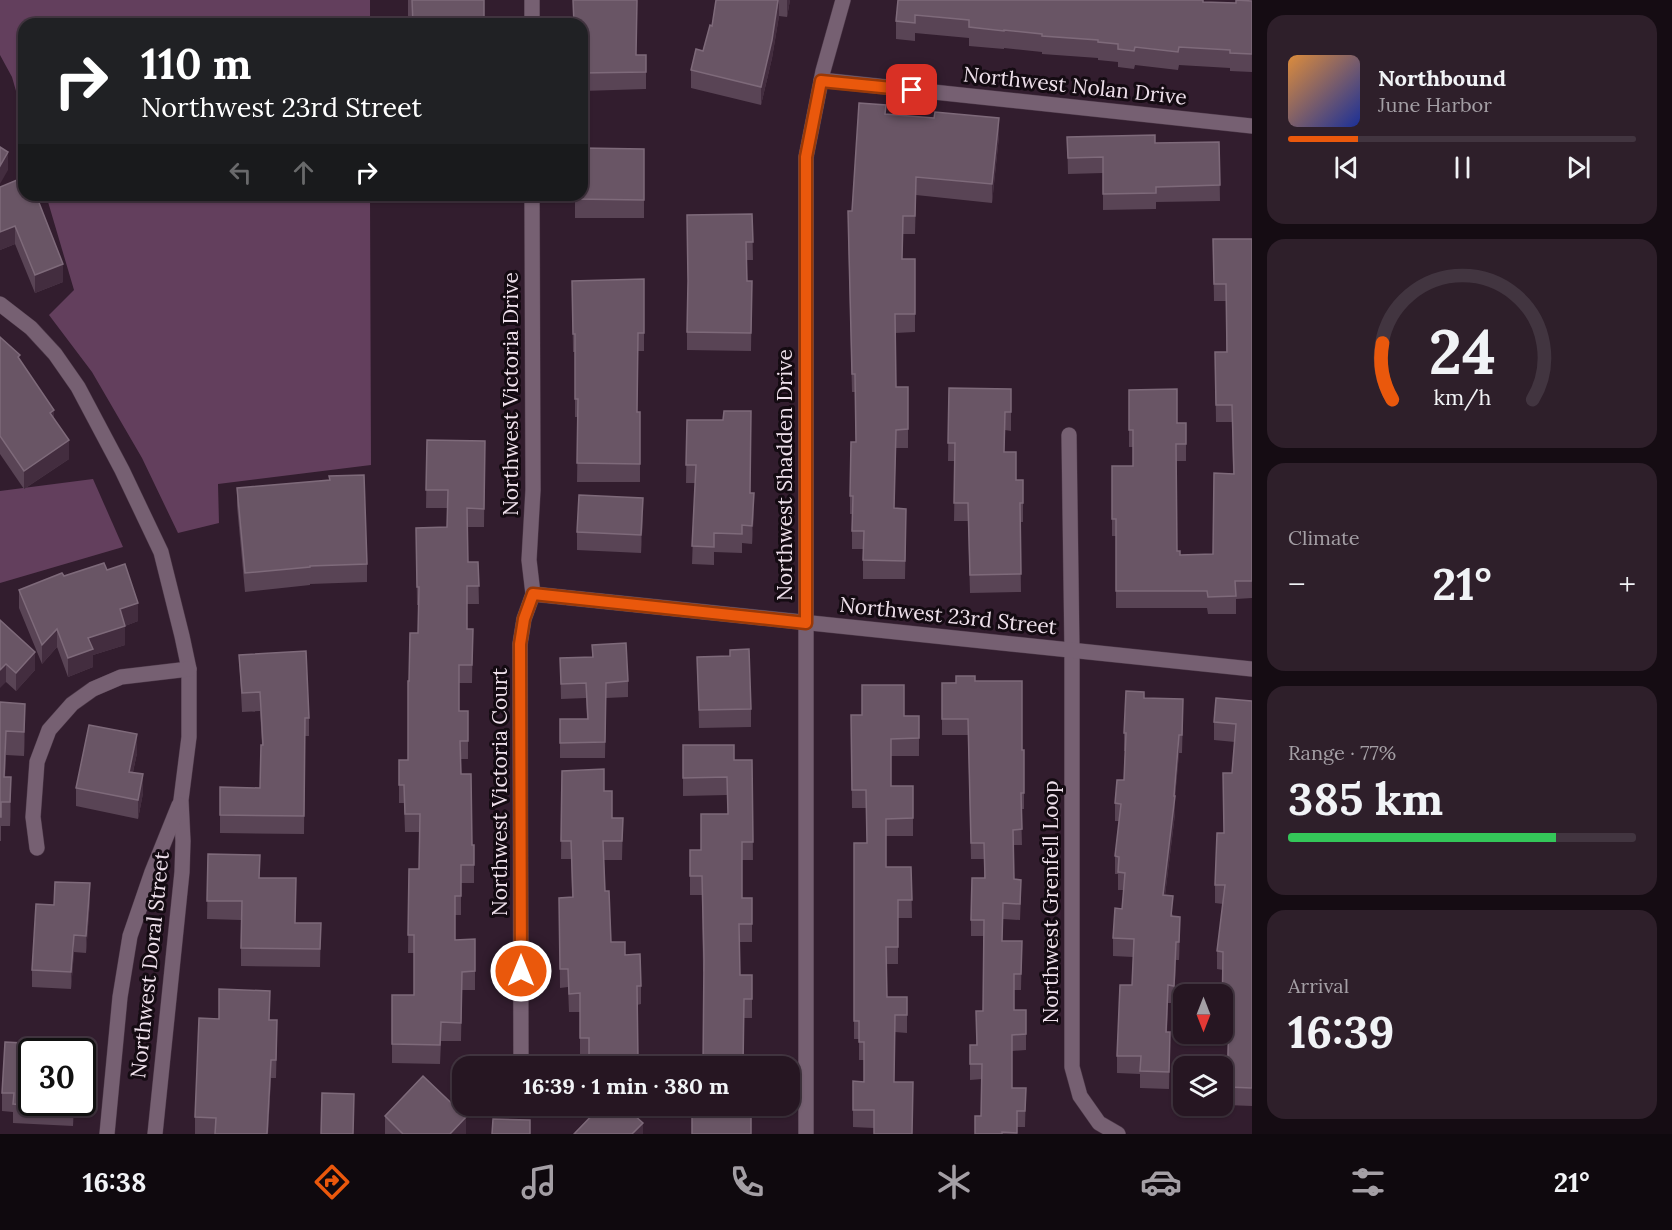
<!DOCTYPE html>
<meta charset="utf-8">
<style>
body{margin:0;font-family:Lora,serif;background:#2e1f2a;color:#f1f3f6;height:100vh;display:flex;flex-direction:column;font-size:22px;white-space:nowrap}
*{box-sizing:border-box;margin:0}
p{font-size:20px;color:#a49fa5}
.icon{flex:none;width:33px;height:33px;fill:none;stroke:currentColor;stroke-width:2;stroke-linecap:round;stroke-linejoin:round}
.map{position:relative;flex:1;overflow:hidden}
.panel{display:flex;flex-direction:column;gap:15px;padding:15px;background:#150c13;width:420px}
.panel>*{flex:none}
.guide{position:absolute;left:18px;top:18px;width:570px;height:183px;border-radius:18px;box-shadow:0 2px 4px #0004,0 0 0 2px #423540;background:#202124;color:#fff;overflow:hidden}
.needle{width:39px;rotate:180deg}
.controls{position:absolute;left:1173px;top:984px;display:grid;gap:12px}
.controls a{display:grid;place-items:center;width:60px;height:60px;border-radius:12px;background:#261622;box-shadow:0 2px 4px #0004,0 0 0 2px #423540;font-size:30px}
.speed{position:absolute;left:18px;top:1038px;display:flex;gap:12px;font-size:30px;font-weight:700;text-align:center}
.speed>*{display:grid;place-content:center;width:78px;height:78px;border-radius:50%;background:#261622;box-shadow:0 2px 4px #0004,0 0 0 2px #423540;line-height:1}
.speed .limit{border:3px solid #111;border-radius:9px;background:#fff;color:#111}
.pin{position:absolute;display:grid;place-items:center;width:51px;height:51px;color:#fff;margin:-26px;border-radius:12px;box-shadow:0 3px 9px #0006}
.me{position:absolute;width:66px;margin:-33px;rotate:0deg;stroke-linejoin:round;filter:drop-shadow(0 0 4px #0008)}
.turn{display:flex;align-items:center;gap:21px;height:126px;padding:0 24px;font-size:27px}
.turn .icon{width:78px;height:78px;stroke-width:2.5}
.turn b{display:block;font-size:42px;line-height:51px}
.lanes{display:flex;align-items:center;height:57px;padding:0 24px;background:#0003;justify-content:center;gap:30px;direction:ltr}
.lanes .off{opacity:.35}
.big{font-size:45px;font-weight:700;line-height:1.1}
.panel .widget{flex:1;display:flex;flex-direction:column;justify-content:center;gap:9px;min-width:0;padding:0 21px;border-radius:18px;background:#2e1f2a}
.panel .dial{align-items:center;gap:0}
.dial svg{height:156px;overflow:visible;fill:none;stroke:#423540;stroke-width:7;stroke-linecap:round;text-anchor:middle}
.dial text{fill:#f1f3f6;stroke:none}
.song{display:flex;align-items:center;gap:18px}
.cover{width:72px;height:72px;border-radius:9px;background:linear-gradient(135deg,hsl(30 70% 55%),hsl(230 70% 35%))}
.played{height:6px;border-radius:3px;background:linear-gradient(90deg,#ea580c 20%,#423540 20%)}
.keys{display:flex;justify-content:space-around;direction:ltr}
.heat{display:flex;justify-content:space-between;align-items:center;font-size:33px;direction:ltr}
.charge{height:9px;border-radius:4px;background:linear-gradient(90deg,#34c759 77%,#423540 0)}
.trip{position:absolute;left:452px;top:1056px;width:348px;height:60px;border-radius:18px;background:#261622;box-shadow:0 2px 4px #0004,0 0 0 2px #423540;font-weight:700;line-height:60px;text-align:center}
.tabs{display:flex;height:96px;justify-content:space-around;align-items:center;background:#0f090e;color:#a49fa5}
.tabs .icon{width:42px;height:42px}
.tabs .active{color:#ea580c}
.tabs b{font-size:27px;color:#f1f3f6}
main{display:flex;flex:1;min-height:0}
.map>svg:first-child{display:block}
.green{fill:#633f5d}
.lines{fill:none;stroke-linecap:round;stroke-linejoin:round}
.street-casing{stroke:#4c3848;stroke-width:16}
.street{stroke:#766072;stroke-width:15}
.wall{fill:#594455}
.shaded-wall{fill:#432d3f}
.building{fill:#695565;stroke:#7e6a7a;stroke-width:1.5}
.route-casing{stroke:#983908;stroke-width:15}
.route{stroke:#ea580c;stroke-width:10}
.labels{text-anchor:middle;stroke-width:6;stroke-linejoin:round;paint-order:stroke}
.street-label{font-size:21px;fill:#eee0eb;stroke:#140b12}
</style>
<main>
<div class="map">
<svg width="1252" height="1134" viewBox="0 0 1252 1134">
<rect width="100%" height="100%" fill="#321d2e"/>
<g class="green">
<polygon points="0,0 370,0 370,24 24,24 24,119 12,77 0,55"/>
<polygon points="46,195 370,195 371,465 218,484 219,523 178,533 142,458 92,372 49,315 74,290"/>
<polygon points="93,479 123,547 0,583 0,491"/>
</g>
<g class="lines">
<g class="street-casing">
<g id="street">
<polyline points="532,0 532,24"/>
<polyline points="821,80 1252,126"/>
<polyline points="0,304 31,328 55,354 78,387 122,470 161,552 182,636 189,669 189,737 181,800 183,841 182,872 155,1134"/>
<polyline points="1069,435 1072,651 1072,1067 1080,1096 1099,1123 1118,1134"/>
<polyline points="533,594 1252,669"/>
<polyline points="37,848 33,817 37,762 49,730 72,704 93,689 121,677 189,669"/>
<polyline points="521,1065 520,644 524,619 533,594 529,560 533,490 532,195"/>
<polyline points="107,1134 120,997 130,936 152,872 179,805"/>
<polyline points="806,1134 806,157 823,71 843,0"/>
</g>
</g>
<use href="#street" class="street"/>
</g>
<g class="wall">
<polygon points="408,0 485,0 412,18 408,18"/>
<polygon points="573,0 636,55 646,55 646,89 582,91 582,24 573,24"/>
<polygon points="716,0 790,0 787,17 779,16 772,58 761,105 691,88 691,70 703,51 712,26"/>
<polygon points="898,0 1203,2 1236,3 1252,1 1252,72 1230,71 1230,68 1179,65 1178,70 1135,65 1134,69 1118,67 1118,62 1098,60 1098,58 1042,54 1042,52 1004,48 1004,49 969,46 969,38 915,33 915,41 896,39 896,21"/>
<polygon points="886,115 999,136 992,203 916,195 915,234 903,234 902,259 915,314 915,332 895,333 896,387 908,387 908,448 896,448 894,508 906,527 905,579 863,579 863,549 852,549 852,514 850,514 850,496 856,442 855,392 852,392 848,229"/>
<polygon points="1067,137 1155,143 1219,142 1220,201 1156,202 1156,209 1103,210 1103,173 1068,174"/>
<polygon points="644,149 644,218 575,218 575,195"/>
<polygon points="0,187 63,282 35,293 15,244 0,250"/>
<polygon points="752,214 753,260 746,260 747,281 752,281 751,351 687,350 687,332"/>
<polygon points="1213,239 1252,239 1252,598 1236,599 1236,614 1208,614 1207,608 1116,608 1116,536 1112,536 1112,466 1133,466 1133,447 1129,447 1129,390 1177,423 1186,423 1186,461 1176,461 1177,551 1180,555 1213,554 1233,474 1232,422 1216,422 1215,352 1226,352 1226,301 1214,301"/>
<polygon points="644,279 644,351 638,351 637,412 640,412 640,482 577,482 578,417 575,417 575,352 573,352 572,281"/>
<polygon points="0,337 54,419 69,459 24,489 0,454"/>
<polygon points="949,388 1011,389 1011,431 1005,430 1004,452 1016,480 1023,480 1023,522 1020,522 1021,592 970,593 968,521 954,521 955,461 948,461"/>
<polygon points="687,420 750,493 754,511 752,544 742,543 742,553 714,552 714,565 692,564 695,483 686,483"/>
<polygon points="427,440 485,441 484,527 467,527 468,562 478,562 479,604 467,604 467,629 473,629 472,683 459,683 459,711 468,711 468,759 460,759 461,774 472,845 474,845 474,883 461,883 461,915 455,915 455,940 475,939 475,990 462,990 461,1041 441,1041 440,1064 392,1063 392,995 414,995 414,953 408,953 409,869 419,869 420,832 405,832 404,803 399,803 399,760 408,760 409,681 418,633 419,605 417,605 416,528 447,527 447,508 426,508"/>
<polygon points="237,488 367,564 367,582 310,584 310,585 245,592 237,506"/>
<polygon points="643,516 641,553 577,550 577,532"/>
<polygon points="107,570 138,621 125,626 125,645 93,655 93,667 68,677 57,647 42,664 19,608 19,590 64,576"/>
<polygon points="0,620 35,670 16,691 6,682"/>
<polygon points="592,645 628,681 628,697 606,698 605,758 560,758 560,719 587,719 586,698 561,699 560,658 592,657"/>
<polygon points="239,655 309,718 309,736 305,736 304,834 220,833 220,787 260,788 262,745 260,711 242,712"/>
<polygon points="697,657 751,709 751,727 699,728"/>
<polygon points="975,681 1022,750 1024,750 1024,809 1021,809 1022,845 1013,845 1014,879 1021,895 1020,920 1003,919 1002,941 1022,941 1021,990 1014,990 1014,1010 1026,1010 1026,1050 1012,1051 1012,1088 1026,1088 1025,1127 1017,1127 1017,1134 975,1134 981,1116 982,1079 970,1080 970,1045 976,1045 983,1011 984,936 971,936 971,920 984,878 984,859 971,859 968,735 942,735 942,683"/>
<polygon points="1144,698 1183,717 1182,753 1179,753 1175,798 1175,814 1165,895 1173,916 1180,935 1179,960 1176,960 1174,1003 1168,1003 1167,1032 1170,1032 1169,1089 1140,1088 1140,1074 1117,1073 1117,1056 1132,985 1133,957 1113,956 1113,938 1122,909 1124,890 1118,890 1118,874 1115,874 1115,856 1119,821 1115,821 1115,803 1124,780 1125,751 1124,751 1124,733"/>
<polygon points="1252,701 1252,1106 1227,1105 1228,1037 1221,1037 1221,1034 1222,1034 1223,970 1217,969 1217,951 1223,904 1215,903 1215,885 1224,833 1232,773 1235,742 1214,740 1214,722"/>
<polygon points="0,702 25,728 24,756 6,755 5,777 11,801 10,826 1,826 1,841 0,841"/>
<polygon points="851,715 919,716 919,756 891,756 891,786 913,786 913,836 886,836 886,867 911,867 912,918 898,918 898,964 887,964 887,997 907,997 907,1033 895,1032 874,1128 853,1127 853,1081 864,1082 864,1060 859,1060 859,1039 854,1039 854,843 867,843 866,808 852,808"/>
<polygon points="683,745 734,760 752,760 753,860 742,860 742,898 752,898 752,942 740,942 740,975 752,975 752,1018 744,1018 703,971 702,895 690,895 690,850 701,850 728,814 727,795 683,796"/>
<polygon points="137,753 133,772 143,793 138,819 76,806 76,788"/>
<polygon points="562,771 604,791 612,818 623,818 622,860 604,860 605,891 611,942 625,955 641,986 641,1004 637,1005 638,1066 589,1066 589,1056 580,1056 580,1012 569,1012 568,987 560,988 559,898 572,897 571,859 561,859"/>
<polygon points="208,854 260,878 295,923 321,923 320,967 241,966 241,920 207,919"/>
<polygon points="90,900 86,953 74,952 71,989 32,987 32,970 54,905"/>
<polygon points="270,1020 277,1038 276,1078 271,1078 268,1134 195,1134 195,1117"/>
<polygon points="5,1042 32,1102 74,1102 73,1126 13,1123 13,1112 2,1111 2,1093"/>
<polygon points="385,1116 466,1134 385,1134"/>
</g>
<g class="shaded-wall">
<polygon points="779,0 779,16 772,58 761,105 761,87"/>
<polygon points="787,0 790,0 787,17"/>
<polygon points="999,118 999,136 992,203 992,184"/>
<polygon points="8,152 8,170 0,184 0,166"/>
<polygon points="15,226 15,244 0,250 0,232"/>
<polygon points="63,264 63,282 35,293 35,275"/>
<polygon points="54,410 54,428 50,413"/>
<polygon points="69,440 69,459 24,489 24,471"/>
<polygon points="754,493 754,511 752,544 752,526"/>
<polygon points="643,498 643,516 641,553 641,535"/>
<polygon points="138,603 138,621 120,628 120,609"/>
<polygon points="125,626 125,645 93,655 93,667 68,677 68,658 88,638"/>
<polygon points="57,629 57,647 42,664 42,645"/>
<polygon points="35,652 35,670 16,691 16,673"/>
<polygon points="6,664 6,682 0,688 0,670"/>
<polygon points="25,704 25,728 24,756 24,732"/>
<polygon points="6,731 6,755 4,801 4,777"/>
<polygon points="137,734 137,753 129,790 129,772"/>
<polygon points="1179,735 1179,753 1175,798 1175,814 1163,912 1163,895 1174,796"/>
<polygon points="143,774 143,793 138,819 138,800"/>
<polygon points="11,777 11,801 10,826 10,802"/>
<polygon points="90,883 90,900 86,953 86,936"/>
<polygon points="1180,917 1180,935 1179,960 1179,942"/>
<polygon points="74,935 74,952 71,989 71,972"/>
<polygon points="1176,942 1176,960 1174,1003 1174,986"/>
<polygon points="271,1060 271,1078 268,1134 267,1134"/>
<polygon points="73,1102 74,1102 73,1126"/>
<polygon points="466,1117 466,1134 450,1134"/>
<polygon points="643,1123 643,1134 632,1134"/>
</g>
<g class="building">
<polygon points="412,0 484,0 484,24 413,24"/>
<polygon points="573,0 637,0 636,55 646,55 646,72 582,73 582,24 574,24"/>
<polygon points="716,0 778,0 772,40 761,87 691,70 696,49 703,51 710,25 712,26"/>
<polygon points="898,0 1203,0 1203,2 1236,3 1236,0 1252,1 1252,54 1230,53 1230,50 1179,47 1178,52 1135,47 1134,51 1118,49 1118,44 1098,42 1098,40 1042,36 1042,34 1004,30 1004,31 969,27 969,20 915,15 915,23 896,21"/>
<polygon points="859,103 886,105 885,114 934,118 935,112 999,118 992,184 916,177 915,216 903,216 902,259 915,259 915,314 895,314 896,387 908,387 908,429 896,430 894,508 906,509 905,561 863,560 864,531 852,531 853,496 850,496 851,442 856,442 855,374 852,374 848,211 852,211"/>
<polygon points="1155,135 1155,143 1219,142 1220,185 1156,187 1156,193 1103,194 1103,157 1068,158 1067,137"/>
<polygon points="0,147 8,152 0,166"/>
<polygon points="582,148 644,149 644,200 575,199 575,195 582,195"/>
<polygon points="24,177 24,195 36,195 63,264 35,275 15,226 0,232 0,187"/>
<polygon points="752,214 753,242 746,242 747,281 752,281 751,333 687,332 688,281 687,215"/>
<polygon points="1213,239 1252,239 1252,581 1235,581 1236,596 1208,597 1207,591 1116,591 1116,519 1112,519 1112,466 1133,466 1133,430 1129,430 1129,390 1177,389 1177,423 1186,423 1186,444 1176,444 1177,551 1180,551 1180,555 1213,554 1214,473 1234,474 1232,405 1216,405 1215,352 1227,352 1226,284 1214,284"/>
<polygon points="644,279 644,333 638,333 637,412 640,412 640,464 577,463 578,399 575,399 575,334 573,334 572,281"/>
<polygon points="0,337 20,355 18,357 54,410 50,413 69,440 24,471 0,436"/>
<polygon points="949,388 1011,389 1011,412 1005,412 1004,452 1016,452 1016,480 1023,480 1023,503 1020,503 1021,574 970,575 968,503 954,503 955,443 948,443"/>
<polygon points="724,411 751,411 750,493 754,493 752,526 742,525 742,534 714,533 714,547 692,546 696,465 686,465 687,420 723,420"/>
<polygon points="427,440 485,441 484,509 467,508 468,562 478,562 479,586 467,586 467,629 473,629 472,665 459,665 459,711 468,711 468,741 460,741 461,774 471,774 472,845 474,845 474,865 461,865 461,896 455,896 455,940 475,939 475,971 462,972 461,1023 441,1022 440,1045 392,1044 392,995 414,995 414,935 408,935 409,869 419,869 420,814 405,814 404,785 399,785 399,760 408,760 408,681 409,681 410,633 418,633 419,587 417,587 416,528 447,527 448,490 426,490"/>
<polygon points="364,475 367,564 310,566 310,567 245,573 237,488 330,480 329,476"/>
<polygon points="579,495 643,498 641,535 577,532"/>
<polygon points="104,563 107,570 125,564 138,603 120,609 125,626 88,638 93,649 68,658 57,629 42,645 19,590 62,573 64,576"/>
<polygon points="0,620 35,652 16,673 6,664 0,670"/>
<polygon points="626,643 628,681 606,683 605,742 560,743 560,719 588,719 586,683 561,684 560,658 593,657 592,645"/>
<polygon points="749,649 751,709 699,710 697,657 730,656 730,650"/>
<polygon points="306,651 309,718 305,718 304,816 220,815 220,787 260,788 261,745 263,745 260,692 242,693 239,655"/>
<polygon points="956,676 975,676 975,681 1022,681 1022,750 1024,750 1024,793 1021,793 1022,829 1013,830 1014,879 1021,880 1020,904 1003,903 1002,941 1022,941 1021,974 1014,974 1014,1010 1026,1010 1026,1034 1012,1035 1012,1088 1026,1088 1025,1111 1017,1111 1017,1133 1002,1132 1002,1134 975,1134 975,1116 981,1116 982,1064 970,1064 970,1045 977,1045 976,1011 983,1011 984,920 971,920 972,878 985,878 984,843 971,843 968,719 942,719 942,683 956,683"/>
<polygon points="862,685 904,685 904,716 919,716 919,738 891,739 891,786 913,786 913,818 886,819 886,867 911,867 912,900 898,900 898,947 886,947 887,997 907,997 907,1015 895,1015 894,1082 913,1082 912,1134 874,1134 874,1110 853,1110 853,1081 864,1082 864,1042 859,1042 859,1021 854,1021 854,843 867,843 866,790 852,790 851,715 862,715"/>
<polygon points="1126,691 1144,692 1144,698 1183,699 1182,735 1179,735 1174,796 1175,796 1163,895 1173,896 1171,916 1180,917 1179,942 1176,942 1174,986 1168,985 1166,1032 1170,1032 1169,1072 1140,1071 1141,1056 1117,1056 1120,985 1132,985 1134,939 1113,938 1115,908 1122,909 1125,873 1118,872 1119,857 1115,856 1121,804 1115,803 1117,780 1124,780 1126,733 1124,733"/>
<polygon points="1216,698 1252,701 1252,1088 1227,1087 1229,1019 1222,1019 1223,952 1217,951 1225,885 1215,885 1217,833 1224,833 1223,773 1232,773 1236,724 1214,722"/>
<polygon points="0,702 25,704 24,732 6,731 4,777 11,777 10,802 1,802 1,817 0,817"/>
<polygon points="89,725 137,734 129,772 143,774 138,800 76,788"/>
<polygon points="683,745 734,745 734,760 752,760 753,842 742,842 742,898 752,898 752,924 739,924 740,975 752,975 752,999 744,999 743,1066 703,1066 704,960 702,876 690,876 690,850 701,850 701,814 728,814 727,777 683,778"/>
<polygon points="604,769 604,791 612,791 612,818 623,818 622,841 603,841 605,891 609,891 611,942 625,942 625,955 640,954 641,986 637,986 638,1059 589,1060 589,1038 580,1038 580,993 569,994 568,969 560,969 559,898 573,897 571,841 561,841 562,771"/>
<polygon points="208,854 260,855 259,878 296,878 295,923 321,923 320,949 241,948 242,901 207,901"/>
<polygon points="55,882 90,883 86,936 74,935 71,972 32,970 36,904 54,905"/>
<polygon points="219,989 270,991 269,1020 277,1020 276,1060 271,1060 267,1134 215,1134 216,1118 195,1117 199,1018 219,1019"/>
<polygon points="5,1042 42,1044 41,1052 32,1052 32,1102 73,1102 73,1108 13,1104 14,1093 2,1093"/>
<polygon points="423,1076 466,1117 450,1134 403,1134 385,1116"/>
<polygon points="322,1093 354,1094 353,1134 321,1134"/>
<polygon points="601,1106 624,1106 643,1123 632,1134 574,1134"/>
<rect x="692" y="1106" width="59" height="28"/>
<polygon points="493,1119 530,1120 530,1134 492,1134"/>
</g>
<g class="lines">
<g class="route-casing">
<polyline id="route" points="521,971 520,644 524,619 533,594 806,623 806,157 821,81 912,90"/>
</g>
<use href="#route" class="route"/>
</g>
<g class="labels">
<g class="street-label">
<text transform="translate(1075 86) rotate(6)" y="7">Northwest Nolan Drive</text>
<text transform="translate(511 394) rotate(-90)" y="7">Northwest Victoria Drive</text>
<text transform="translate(785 475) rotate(-90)" y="7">Northwest Shadden Drive</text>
<text transform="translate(948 616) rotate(6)" y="7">Northwest 23rd Street</text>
<text transform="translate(500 792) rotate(-90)" y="7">Northwest Victoria Court</text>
<text transform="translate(1051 902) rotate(-90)" y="7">Northwest Grenfell Loop</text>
<text transform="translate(150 965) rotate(-84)" y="7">Northwest Doral Street</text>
</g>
</g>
</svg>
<div class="controls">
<a><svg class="needle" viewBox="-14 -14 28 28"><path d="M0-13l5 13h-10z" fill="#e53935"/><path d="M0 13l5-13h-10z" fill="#a49fa5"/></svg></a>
<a><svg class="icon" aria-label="layers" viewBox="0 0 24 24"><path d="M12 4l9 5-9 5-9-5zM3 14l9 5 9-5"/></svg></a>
</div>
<div class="speed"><div class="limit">30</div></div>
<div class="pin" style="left:912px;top:90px;background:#d93025"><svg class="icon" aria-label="arrive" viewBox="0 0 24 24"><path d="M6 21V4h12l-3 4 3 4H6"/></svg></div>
<svg class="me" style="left:521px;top:971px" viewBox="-20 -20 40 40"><circle r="17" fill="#ea580c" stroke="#fff" stroke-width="3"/><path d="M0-11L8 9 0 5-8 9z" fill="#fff"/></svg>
<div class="trip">16:39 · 1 min · 380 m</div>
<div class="guide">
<div class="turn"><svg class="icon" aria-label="right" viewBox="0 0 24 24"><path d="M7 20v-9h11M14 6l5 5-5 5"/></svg><div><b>110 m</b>Northwest 23rd Street</div></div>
<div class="lanes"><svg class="icon off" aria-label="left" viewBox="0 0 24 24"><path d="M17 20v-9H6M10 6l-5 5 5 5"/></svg><svg class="icon off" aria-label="ahead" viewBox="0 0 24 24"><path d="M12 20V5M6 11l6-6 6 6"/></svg><svg class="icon" aria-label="right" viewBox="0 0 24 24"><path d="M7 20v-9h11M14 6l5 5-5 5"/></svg></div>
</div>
</div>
<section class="panel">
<div class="widget">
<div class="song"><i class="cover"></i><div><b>Northbound</b><p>June Harbor</p></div></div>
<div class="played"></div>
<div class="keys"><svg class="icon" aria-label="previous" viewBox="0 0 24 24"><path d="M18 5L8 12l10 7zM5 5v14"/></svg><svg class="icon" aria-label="pause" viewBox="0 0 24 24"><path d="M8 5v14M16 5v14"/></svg><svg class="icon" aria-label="next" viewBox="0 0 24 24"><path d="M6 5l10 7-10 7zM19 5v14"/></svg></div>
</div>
<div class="widget dial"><svg viewBox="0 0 100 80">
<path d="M14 69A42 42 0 1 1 86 69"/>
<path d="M14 69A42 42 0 0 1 9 40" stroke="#ea580c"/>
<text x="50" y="56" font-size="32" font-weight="700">24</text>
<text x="50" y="72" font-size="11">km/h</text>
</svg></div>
<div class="widget"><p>Climate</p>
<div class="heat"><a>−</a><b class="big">21°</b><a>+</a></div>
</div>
<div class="widget"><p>Range · 77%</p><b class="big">385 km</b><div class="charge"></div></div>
<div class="widget"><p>Arrival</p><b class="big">16:39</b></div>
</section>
</main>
<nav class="tabs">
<b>16:38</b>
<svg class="icon active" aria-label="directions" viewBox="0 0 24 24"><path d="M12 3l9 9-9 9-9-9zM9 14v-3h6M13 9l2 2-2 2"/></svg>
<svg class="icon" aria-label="music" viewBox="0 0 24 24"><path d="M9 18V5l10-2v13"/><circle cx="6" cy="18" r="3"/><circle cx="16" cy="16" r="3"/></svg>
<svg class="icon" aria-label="phone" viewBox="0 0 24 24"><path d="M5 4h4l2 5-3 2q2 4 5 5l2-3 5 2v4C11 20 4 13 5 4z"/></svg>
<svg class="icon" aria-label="climate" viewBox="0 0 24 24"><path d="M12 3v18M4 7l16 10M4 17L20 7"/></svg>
<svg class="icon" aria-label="car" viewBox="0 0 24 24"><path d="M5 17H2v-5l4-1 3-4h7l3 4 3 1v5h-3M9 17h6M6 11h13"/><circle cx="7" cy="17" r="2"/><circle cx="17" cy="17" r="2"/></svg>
<svg class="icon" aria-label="filters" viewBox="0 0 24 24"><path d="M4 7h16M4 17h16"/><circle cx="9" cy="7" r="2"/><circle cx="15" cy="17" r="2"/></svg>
<b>21°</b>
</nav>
